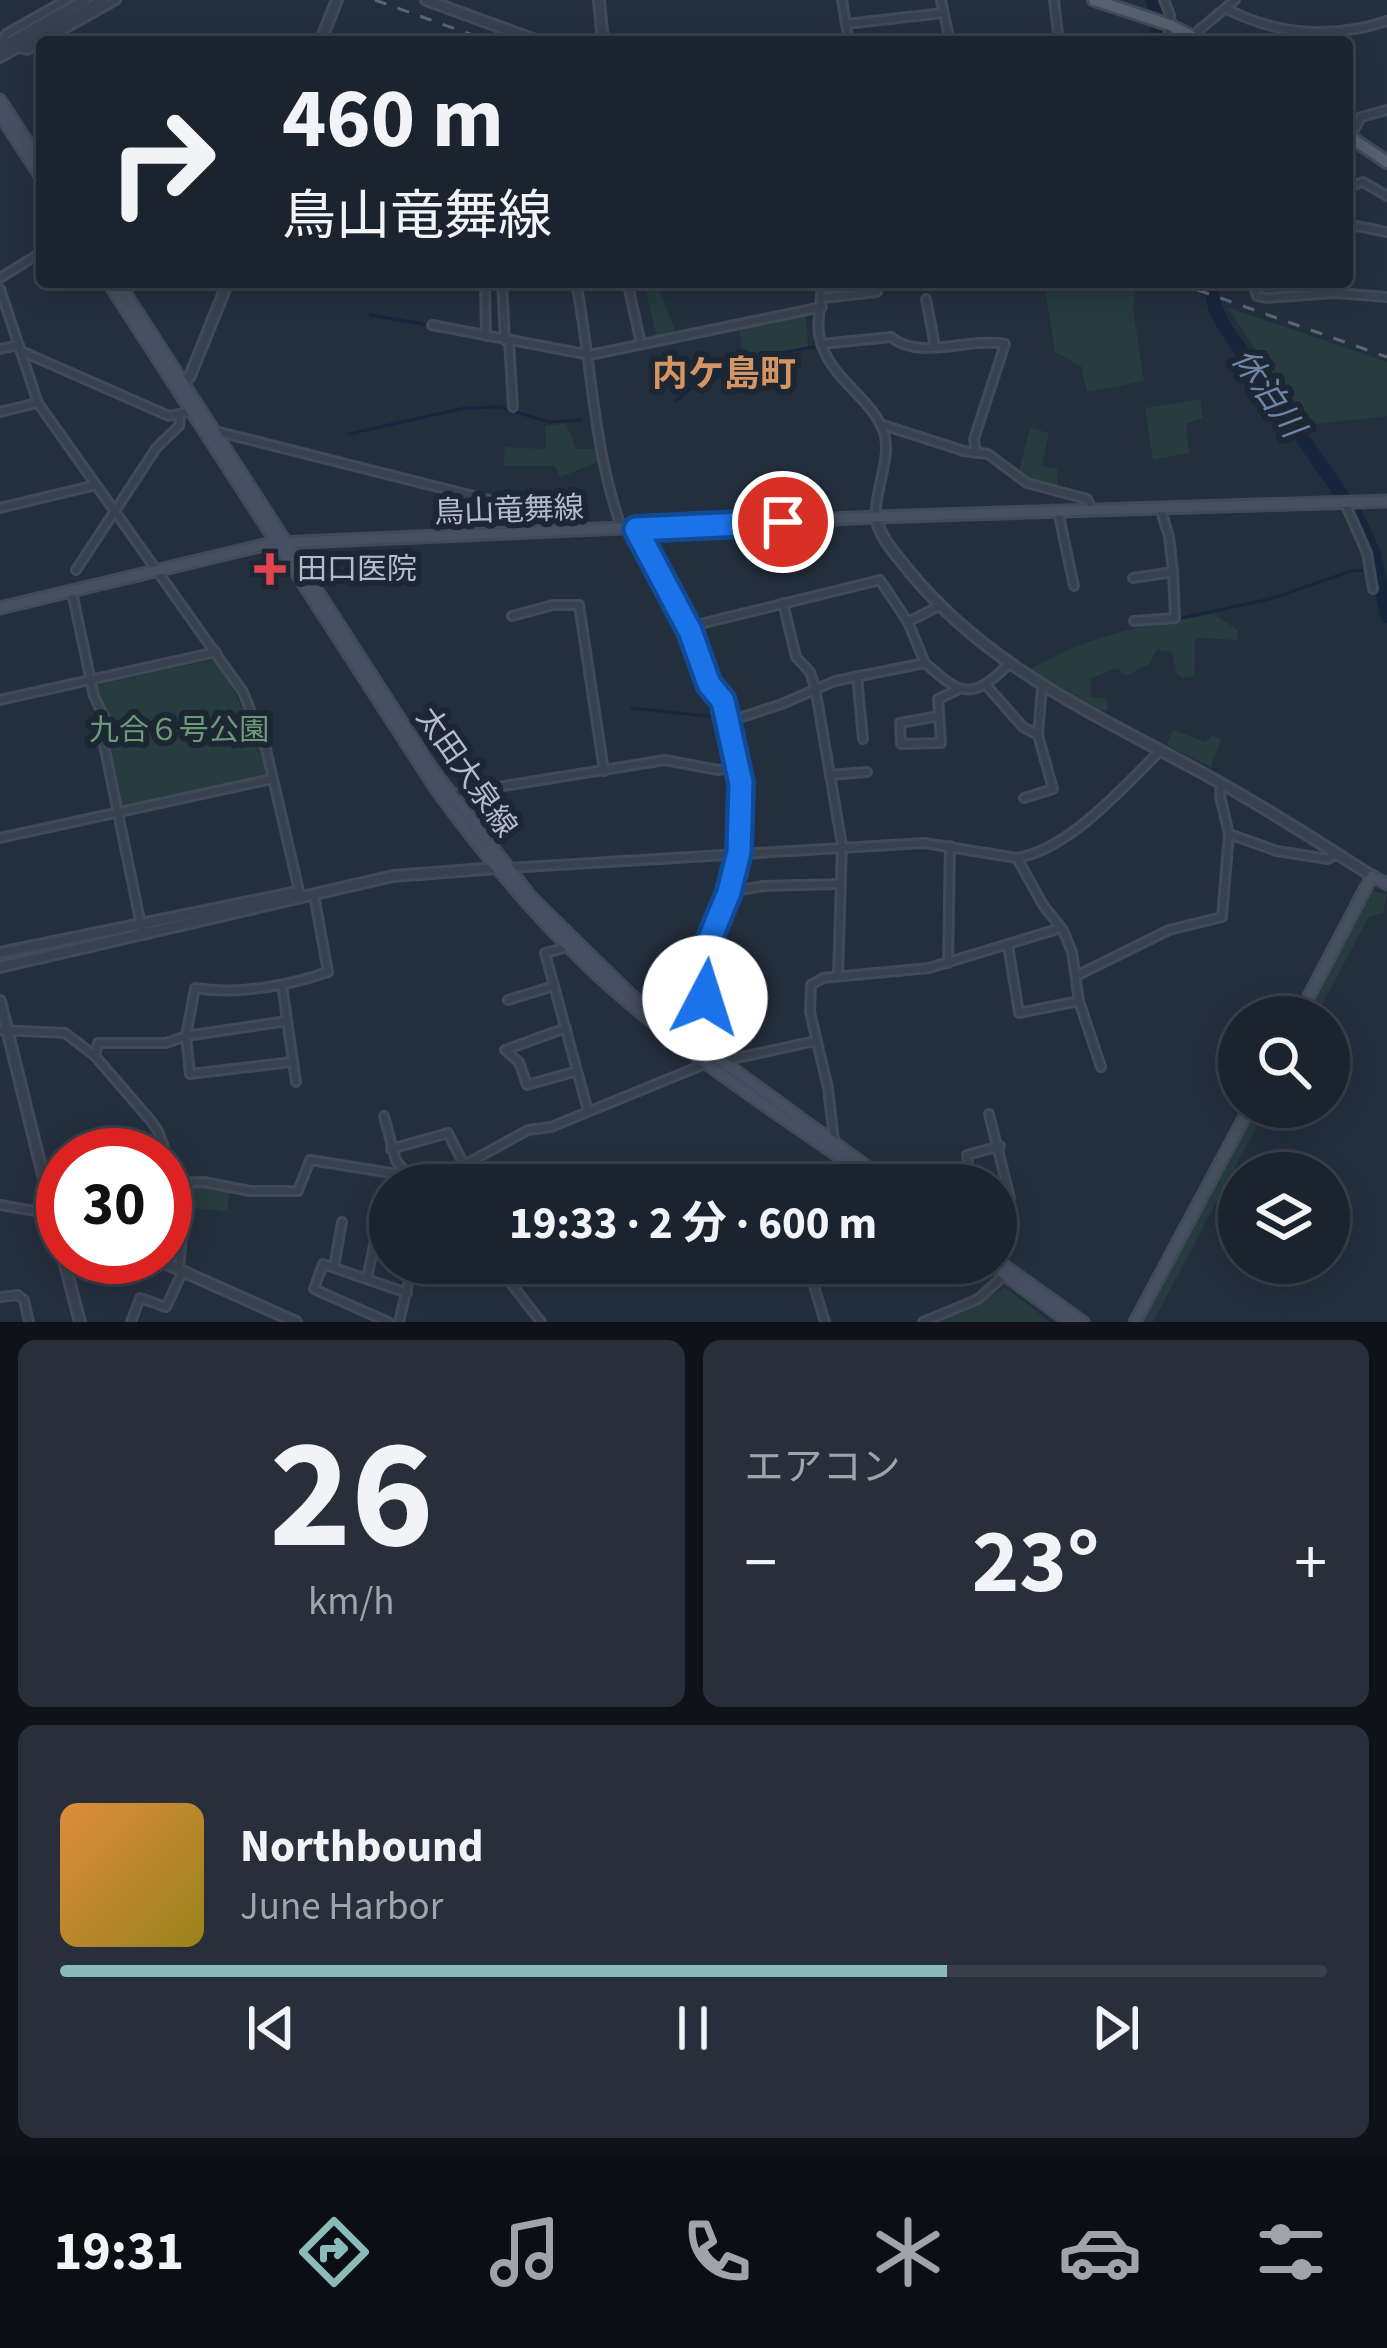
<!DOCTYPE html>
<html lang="ja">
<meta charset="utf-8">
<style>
body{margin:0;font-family:"Source Sans 3","Noto Sans JP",sans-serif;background:#282f3a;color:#f1f3f6;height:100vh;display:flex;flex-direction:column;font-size:45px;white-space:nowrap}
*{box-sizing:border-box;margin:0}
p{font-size:39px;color:#a0a4aa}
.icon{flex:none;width:66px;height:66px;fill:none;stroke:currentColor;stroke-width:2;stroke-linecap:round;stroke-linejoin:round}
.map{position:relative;height:1322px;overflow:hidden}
.sheet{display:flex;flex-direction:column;gap:18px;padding:18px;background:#0f1319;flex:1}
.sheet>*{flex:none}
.guide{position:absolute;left:36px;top:36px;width:1317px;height:252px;border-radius:12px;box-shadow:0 6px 30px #0003,0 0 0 3px #39404a;background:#1b232e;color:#f1f3f6;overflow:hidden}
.fabs{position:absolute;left:1218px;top:996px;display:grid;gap:24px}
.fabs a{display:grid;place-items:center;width:132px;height:132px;border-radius:50%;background:#1b232e;box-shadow:0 6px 30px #0003,0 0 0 3px #39404a;font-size:60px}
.speed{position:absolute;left:36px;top:1128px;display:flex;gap:24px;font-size:60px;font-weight:700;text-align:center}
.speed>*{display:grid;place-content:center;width:156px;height:156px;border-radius:50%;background:#1b232e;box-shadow:0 6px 30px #0003,0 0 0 3px #39404a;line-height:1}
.speed .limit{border:18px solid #d22;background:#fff;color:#111}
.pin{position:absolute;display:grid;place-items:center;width:102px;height:102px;color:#fff;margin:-51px;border:6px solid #fff;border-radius:50%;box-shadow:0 3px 12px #0007}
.me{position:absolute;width:132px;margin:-66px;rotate:5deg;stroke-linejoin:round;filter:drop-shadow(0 0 9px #0008)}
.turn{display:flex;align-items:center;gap:42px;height:252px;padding:0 48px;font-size:54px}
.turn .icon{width:156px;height:156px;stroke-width:2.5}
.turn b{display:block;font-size:84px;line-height:102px}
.big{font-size:90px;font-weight:700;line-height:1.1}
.sheet .tile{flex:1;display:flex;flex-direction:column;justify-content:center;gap:18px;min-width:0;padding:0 42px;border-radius:18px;background:#282f3a}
.sheet .dial{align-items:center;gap:0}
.dial b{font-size:156px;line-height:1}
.song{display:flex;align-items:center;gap:36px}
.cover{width:144px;height:144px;border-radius:18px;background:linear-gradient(135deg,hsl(30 70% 55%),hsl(50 70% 35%))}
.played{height:12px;border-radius:6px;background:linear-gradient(90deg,#8bbbb9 70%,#39404a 70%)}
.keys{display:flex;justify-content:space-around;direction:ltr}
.heat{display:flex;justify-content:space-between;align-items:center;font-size:66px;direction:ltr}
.sheet .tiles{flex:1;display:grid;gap:18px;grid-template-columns:1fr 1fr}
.tile:last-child{grid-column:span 2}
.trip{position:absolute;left:369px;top:1164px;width:648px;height:120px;border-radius:60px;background:#1b232e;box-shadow:0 6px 30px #0003,0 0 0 3px #39404a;font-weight:700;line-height:120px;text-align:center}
.tab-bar{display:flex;height:192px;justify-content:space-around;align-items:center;background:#0b0e12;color:#a0a4aa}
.tab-bar .icon{width:84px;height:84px}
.tab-bar .current{color:#8bbbb9}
.tab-bar b{font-size:54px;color:#f1f3f6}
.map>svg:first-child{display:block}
.green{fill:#263c3f}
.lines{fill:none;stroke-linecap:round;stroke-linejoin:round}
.stream{stroke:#17263c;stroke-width:3}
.river{stroke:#17263c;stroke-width:14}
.minor-casing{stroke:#414a57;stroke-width:12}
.tertiary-casing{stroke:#414a57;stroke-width:14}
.secondary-casing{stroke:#414a57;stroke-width:15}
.primary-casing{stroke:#414a57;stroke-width:16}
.minor{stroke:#38414e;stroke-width:6}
.tertiary{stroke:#38414e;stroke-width:8}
.secondary{stroke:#465061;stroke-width:9}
.primary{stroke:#56606e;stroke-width:10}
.rail{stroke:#5a6575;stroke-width:3;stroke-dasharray:12 12;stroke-linecap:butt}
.route-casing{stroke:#114b97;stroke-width:30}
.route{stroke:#1a73e8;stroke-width:21}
.health-dot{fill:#e0444e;stroke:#1d2633;stroke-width:4.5}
.labels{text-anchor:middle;stroke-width:12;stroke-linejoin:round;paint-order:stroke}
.street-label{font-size:30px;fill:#b4bcc9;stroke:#1d2633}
.poi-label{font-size:30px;fill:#b4bcc9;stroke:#1d2633;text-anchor:start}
.park-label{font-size:30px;fill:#6b9a76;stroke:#1d2633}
.water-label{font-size:33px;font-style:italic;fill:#6d86a8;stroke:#1d2633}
.quarter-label{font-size:36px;font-weight:bold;fill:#d59563;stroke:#1d2633}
</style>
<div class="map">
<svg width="1387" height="1322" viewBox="0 0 1387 1322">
<rect width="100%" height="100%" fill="#242f3e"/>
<g class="green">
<polygon points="644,282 656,282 677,334 657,338"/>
<polygon points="1044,282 1137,282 1133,308 1144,381 1087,392 1081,366 1055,352"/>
<polygon points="1227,307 1387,362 1387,416 1306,425"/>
<polygon points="806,312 808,347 744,357 738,326"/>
<polygon points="1200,399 1203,418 1186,424 1189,453 1153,460 1145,408"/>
<polygon points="566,423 576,449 599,449 601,461 560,477 555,466 503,466 505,447 546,449 545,426"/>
<polygon points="1030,428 1049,433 1042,466 1057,469 1057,485 1032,481 1019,471"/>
<path d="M1213,614L1238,630L1237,640L1195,638L1194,676L1183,678L1177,674L1172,652L1157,649L1149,664L1126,676L1118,668L1091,678V697L1105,698L1108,710H1100L1031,669C1094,632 1144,626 1213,614Z"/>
<polygon points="215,659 251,722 267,772 264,777 122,807 97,685"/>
<polygon points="1173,730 1205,742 1212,736 1221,739 1211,767 1167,745"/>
<polygon points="1371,891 1387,894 1383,913 1369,917 1315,1017 1304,1017"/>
<polygon points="1256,1107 1267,1107 1153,1322 1141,1322"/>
<polygon points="190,1183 230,1189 227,1211 190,1208 184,1184"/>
<polygon points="1005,1287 1050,1322 928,1322 986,1299"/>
</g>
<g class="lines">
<g class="stream">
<polyline points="370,315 428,325"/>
<polyline points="676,401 698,383 726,374 732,362 818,346"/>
<polyline points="349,434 465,408 499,407 549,422 580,420"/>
<polyline points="1182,618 1270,599 1351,571 1368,570"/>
<polyline points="632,708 725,718"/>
</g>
<g class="river">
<polyline points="1152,0 1158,13 1157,42"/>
<polyline points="1210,282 1215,308 1224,326 1342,495"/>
<polyline points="1354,511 1374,553 1387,616"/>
</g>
<g class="minor-casing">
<g id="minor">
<polyline points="842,0 849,42"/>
<polyline points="941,0 950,42"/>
<polyline points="1054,0 1059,42"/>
<polyline points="1164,0 1170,15 1168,42"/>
<path d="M1227,9C1277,35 1333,39 1387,21"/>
<polyline points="846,24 943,13"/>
<polyline points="1192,36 1235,0"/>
<polyline points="0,47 6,34 66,0"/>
<polyline points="18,48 27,50 116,0"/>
<polyline points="1350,137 1361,117 1387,110"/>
<polyline points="1347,187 1363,182 1387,196"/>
<polyline points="1347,224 1387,232"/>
<polyline points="0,278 42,252"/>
<polyline points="485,282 486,336"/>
<polyline points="502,282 505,340"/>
<path d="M576,282C592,364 593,450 622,529"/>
<path d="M821,282C823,300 815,322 820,339C830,380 873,398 884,433C892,459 874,489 876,517"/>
<polyline points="1252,282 1257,296 1266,298 1336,293 1387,297"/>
<polyline points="628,285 641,344"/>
<polyline points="0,289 38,403 243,692 266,749 300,895"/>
<polyline points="823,298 877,292"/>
<polyline points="926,299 935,346"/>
<polyline points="432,325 590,355 822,307"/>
<polyline points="509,341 513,407"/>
<path d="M821,344L891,337C919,361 970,337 1005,344L974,439L976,453"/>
<polyline points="0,349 19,345"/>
<polyline points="21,351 169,416 193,411"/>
<polyline points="0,412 37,403"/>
<polyline points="880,424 964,451 988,454 1027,483 1087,499 1092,509"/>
<polyline points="215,431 561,518 567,522 568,532"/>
<polyline points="1345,503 1367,553 1373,589"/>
<polyline points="0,508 96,485"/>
<polyline points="1058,511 1074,586"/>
<polyline points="636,529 690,631 709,684 723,701 741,783 739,852 729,892 705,951 706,1031 711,1054"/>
<polyline points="76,570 157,447 179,426 180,417"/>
<polyline points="1133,578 1173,572 1169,536 1160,508"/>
<polyline points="72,592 94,696 104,717 103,740 143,935"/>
<polyline points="783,603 796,657 810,672 815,687 842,845 838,976"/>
<polyline points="512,616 553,605 579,605 604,771"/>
<polyline points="1134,621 1175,618 1173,572"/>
<polyline points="908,622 925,663"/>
<polyline points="690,631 700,624 880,580 908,622 939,606"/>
<polyline points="857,676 863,739"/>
<polyline points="986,685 1023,727 1038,735 1042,687"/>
<polyline points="0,700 216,652"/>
<polyline points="939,716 900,723 901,744 941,743 938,699 957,690"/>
<path d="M730,721L782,704L835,681L925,663C961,695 971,701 1008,665"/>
<polyline points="830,775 867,772"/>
<polyline points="448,795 665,760 718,770 739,766"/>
<polyline points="1024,798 1053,789 1038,735"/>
<polyline points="1229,834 1277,851 1328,859 1337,854"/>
<polyline points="0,838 272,779"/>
<polyline points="1017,858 1043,905 1063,930 1072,952 1079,1001 1101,1067"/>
<path d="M508,868L924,843L1017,858C1070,849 1122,788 1160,751"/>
<polyline points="729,892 763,886 839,884"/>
<polyline points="1008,945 1019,1013 1079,1001"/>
<polyline points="568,947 545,953 588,1111"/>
<polyline points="948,963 950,846"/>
<polyline points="1076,976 1169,930 1222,917 1229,834 1220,796 1221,783"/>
<polyline points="282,985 296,1082"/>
<polyline points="508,1000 554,986"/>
<polyline points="566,1028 505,1050 519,1062 527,1085 577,1071"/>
<polyline points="0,1030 65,1033 95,1056 151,1121 158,1131 185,1203 179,1269"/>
<polyline points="95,1056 98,1043 166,1043 186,1036 287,1021"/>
<polyline points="723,1061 815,1041"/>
<path d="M292,1062L190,1074L186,1036L195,988C238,995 287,986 328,972L314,895"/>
<polyline points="989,1114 1010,1198 996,1207"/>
<polyline points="384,1116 396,1161 410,1176"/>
<polyline points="834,1140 828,1088 810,1012 811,985 823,978 929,968 1061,928"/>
<polyline points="391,1149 448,1133 463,1163"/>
<polyline points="176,1183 204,1182 250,1191 298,1191 310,1160 410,1176 417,1185"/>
<polyline points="428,1185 528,1130 551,1127 705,1064"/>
<polyline points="507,1185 553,1170"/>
<polyline points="834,1185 844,1156"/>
<polyline points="971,1185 967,1155 1000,1146"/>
<polyline points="0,1205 53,1214"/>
<polyline points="495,1263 541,1322"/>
<polyline points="807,1263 825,1322"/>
<polyline points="334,1267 342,1222"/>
<polyline points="367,1279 375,1240"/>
<polyline points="0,1297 18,1295 24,1300 29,1322"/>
<polyline points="131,1322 140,1298 166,1307 182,1273"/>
<polyline points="388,1322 314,1289 323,1264 407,1293"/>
<polyline points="399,1322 413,1263"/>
<polyline points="923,1322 978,1299 1008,1272"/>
</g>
</g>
<g class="tertiary-casing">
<g id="tertiary">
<polyline points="426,0 541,42"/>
<polyline points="599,0 603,42"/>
<polyline points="320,42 337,0"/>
<polyline points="0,48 85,0"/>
<polyline points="0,57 103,0"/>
<polyline points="183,385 190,376 228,282"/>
<path d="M876,517C880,539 896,554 909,571C993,674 1111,721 1224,785C1274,813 1323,845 1372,876"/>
<polyline points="0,953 292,893 300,895"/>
<polyline points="0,967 393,876 498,868"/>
<polyline points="0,1001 63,1256"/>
<polyline points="63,1257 80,1322"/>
<polyline points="151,1257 296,1322"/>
</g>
</g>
<g class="secondary-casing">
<g id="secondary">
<polyline points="0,100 42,165"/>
<polyline points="0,114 42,179"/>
<path d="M108,282L436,789C492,866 554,939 627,1001C706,1068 795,1125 880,1185"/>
<polyline points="118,282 432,769 531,897 631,995 892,1185"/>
<polyline points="0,608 268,544 300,542 876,517 1387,501"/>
<polyline points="1298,1017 1372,876 1387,884"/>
<polyline points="996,1260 1083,1322"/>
<polyline points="989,1263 1069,1322"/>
<polyline points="1135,1322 1250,1107"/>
</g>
</g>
<g class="primary-casing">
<g id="primary">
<polyline points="1094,0 1170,25 1202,42"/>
<polyline points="1347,135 1387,162"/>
</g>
</g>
<use href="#minor" class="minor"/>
<use href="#tertiary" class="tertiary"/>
<use href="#secondary" class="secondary"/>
<use href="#primary" class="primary"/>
<g class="rail">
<polyline points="375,0 492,42"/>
<polyline points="1175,282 1387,357"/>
</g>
</g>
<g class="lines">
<g class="route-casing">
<polyline id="route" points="705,998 705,951 729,892 739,852 741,783 723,701 709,684 690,631 636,529 783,522"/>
</g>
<use href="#route" class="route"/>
</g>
<path class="health-dot" d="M264 551h12v12h12v12h-12v12h-12v-12h-12v-12h12z"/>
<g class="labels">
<g class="street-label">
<text transform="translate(509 510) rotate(-2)" y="10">鳥山竜舞線</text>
<text transform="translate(467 772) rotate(55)" y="10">太田大泉線</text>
</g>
<g class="poi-label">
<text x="297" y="579">田口医院</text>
</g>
<g class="park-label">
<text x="179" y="740">九合６号公園</text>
</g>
<g class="water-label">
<text transform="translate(1269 392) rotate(55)" y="12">休泊川</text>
</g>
<g class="quarter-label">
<text x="724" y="386">内ケ島町</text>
</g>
</g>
</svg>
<div class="fabs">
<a><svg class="icon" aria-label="search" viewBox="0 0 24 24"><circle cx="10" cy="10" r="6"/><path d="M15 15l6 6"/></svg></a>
<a><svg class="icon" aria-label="layers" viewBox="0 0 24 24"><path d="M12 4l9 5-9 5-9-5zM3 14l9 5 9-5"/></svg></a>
</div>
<div class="speed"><div class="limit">30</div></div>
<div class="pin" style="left:783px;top:522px;background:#d93025"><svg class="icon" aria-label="arrive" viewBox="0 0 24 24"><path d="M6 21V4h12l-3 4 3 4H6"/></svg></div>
<svg class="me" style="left:705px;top:998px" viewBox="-20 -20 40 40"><circle r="19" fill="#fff"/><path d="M0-13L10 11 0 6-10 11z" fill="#1a73e8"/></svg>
<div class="trip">19:33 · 2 分 · 600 m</div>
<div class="guide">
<div class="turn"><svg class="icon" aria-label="right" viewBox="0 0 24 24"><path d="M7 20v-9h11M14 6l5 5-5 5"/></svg><div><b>460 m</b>鳥山竜舞線</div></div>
</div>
</div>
<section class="sheet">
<div class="tiles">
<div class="tile dial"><b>26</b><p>km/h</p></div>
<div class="tile"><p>エアコン</p>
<div class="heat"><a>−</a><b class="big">23°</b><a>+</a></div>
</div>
<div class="tile">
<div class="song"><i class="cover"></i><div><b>Northbound</b><p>June Harbor</p></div></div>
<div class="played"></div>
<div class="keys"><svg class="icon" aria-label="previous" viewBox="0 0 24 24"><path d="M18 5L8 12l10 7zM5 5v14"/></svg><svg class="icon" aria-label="pause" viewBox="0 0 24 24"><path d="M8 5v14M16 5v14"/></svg><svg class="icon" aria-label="next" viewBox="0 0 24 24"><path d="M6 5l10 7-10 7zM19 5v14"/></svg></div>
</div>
</div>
</section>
<nav class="tab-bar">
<b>19:31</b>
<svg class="icon current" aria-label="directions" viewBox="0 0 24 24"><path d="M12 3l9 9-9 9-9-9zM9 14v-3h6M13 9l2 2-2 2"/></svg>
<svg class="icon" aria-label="music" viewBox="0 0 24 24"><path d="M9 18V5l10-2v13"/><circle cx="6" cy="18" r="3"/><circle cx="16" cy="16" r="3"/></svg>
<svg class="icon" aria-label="phone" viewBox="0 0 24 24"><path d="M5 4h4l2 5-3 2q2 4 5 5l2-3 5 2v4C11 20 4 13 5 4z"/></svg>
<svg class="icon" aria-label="climate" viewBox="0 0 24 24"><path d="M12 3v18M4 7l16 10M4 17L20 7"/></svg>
<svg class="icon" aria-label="car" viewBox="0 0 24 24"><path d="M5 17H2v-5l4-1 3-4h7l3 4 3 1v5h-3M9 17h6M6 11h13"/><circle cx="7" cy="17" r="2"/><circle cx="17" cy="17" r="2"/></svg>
<svg class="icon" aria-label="filters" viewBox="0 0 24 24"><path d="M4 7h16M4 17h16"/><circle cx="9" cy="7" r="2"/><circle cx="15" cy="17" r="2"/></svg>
</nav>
